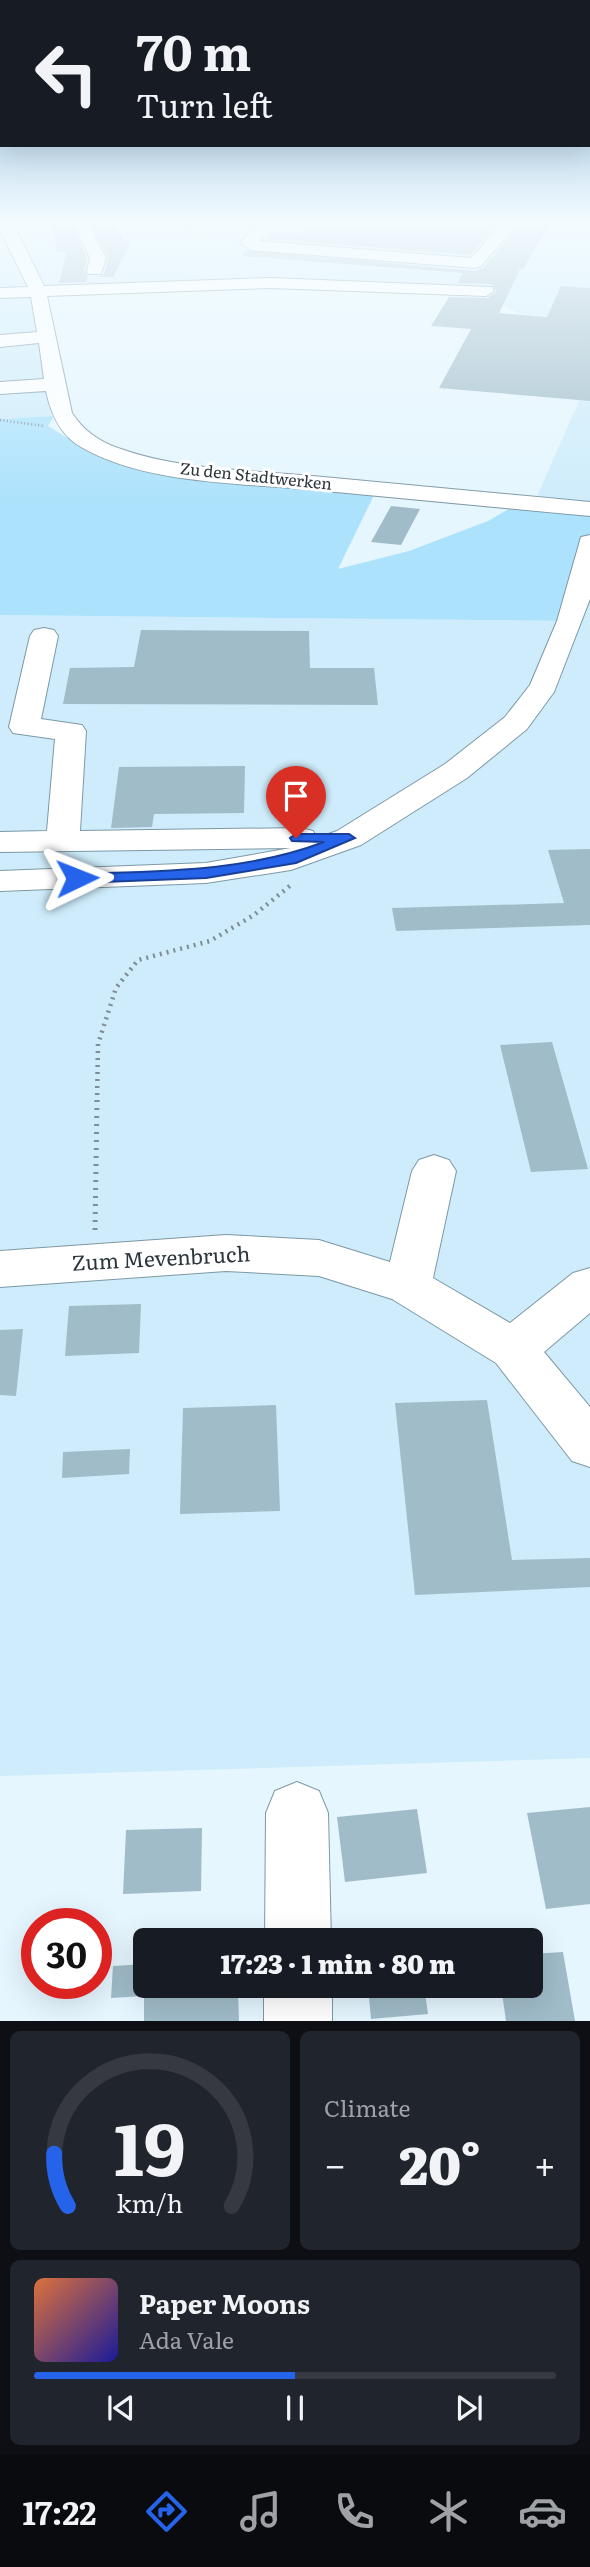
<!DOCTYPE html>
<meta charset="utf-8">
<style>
body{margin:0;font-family:Literata,serif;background:#20242c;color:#f1f3f6;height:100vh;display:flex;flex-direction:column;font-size:26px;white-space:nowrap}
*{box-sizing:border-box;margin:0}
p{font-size:23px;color:#9ea1a6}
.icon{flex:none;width:38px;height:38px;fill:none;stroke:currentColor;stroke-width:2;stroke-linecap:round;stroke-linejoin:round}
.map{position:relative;height:2021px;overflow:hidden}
.sheet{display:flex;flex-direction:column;gap:10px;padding:10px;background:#0d0f14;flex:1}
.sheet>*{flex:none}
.banner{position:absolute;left:0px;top:0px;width:592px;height:147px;box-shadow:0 7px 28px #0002;background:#171b24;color:#f1f3f6;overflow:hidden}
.speed{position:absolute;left:21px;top:1908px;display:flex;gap:14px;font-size:35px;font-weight:700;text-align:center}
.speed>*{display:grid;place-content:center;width:91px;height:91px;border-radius:50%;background:#171b24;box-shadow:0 7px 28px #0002;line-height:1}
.speed .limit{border:10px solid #d22;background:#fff;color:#111}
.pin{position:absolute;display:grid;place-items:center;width:60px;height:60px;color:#fff;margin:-72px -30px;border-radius:50% 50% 50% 0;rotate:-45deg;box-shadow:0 0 7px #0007}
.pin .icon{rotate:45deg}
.me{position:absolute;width:77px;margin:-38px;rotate:88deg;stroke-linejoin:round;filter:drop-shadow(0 0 5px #0008)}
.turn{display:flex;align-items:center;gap:24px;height:147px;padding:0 21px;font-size:32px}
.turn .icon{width:91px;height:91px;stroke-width:2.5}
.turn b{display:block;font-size:49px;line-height:60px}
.big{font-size:52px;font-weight:800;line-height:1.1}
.sheet .card{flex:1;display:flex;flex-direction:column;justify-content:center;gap:10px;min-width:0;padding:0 24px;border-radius:10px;background:#20242c}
.sheet .dial{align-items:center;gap:0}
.dial svg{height:182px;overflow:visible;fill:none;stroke:#363941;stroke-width:7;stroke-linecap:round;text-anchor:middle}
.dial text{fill:#f1f3f6;stroke:none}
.song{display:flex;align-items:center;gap:21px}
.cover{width:84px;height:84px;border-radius:10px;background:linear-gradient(135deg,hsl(20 70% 55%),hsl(240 70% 35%))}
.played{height:7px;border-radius:4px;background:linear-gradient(90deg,#2563eb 50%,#363941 50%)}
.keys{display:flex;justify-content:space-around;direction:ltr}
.heat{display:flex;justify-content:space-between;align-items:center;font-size:38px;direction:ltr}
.sheet .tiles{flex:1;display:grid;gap:10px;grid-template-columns:1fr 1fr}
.card:last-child{grid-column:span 2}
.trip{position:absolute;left:133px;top:1928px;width:410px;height:70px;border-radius:10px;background:#171b24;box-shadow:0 7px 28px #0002;font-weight:800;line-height:70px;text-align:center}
.tabs{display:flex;height:112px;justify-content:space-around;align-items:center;background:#090b0e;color:#9ea1a6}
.tabs .icon{width:49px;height:49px}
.tabs .on{color:#2563eb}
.tabs b{font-size:32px;color:#f1f3f6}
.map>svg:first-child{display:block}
.built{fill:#ceecfb}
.green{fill:#ace2fc}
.building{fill:#a0bcc9}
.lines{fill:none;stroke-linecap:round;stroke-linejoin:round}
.minor-casing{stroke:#7d98a5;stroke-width:2}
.path-far2{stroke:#7f8d94;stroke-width:2.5;stroke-dasharray:1 2.5;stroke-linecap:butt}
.path-far1{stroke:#7f8d94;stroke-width:4.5;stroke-dasharray:2 5;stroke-linecap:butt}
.path{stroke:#7f8d94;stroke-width:5;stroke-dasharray:2 6;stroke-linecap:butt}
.minor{fill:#fff;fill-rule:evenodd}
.route{fill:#2563eb;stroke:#184099;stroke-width:2}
.labels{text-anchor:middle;stroke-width:6;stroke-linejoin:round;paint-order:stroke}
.far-street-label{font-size:16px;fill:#2b363c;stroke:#fff}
.near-street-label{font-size:21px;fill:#2b363c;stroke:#fff}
</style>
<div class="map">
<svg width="590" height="2021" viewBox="0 0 590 2021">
<rect width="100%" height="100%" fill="#e5f6fe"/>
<g class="built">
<polygon points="0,220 590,220 590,320 520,314 492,298 284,283 38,291 54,416 0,419"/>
<polygon points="590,376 590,509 534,503"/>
<polygon points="590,542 590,1758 0,1776 0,615 570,621"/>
</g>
<polygon class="green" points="54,416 48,426 94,454 130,467 377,489 338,569 409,551 488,521 521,502 590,509 590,533 570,621 0,615 0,419"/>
<g class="building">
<polygon points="90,220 112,220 124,241 132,241 113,277 98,277 104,275 108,257"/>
<polygon points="317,220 402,220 470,225 473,220 487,220 550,224 523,269 520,269 499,313 547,317 561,286 590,288 590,401 439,388 471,329 431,326 449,297 487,298 497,292 492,284 457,283 463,273 241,256 247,250 475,271 483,268 515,231 512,224 498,224 470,255 265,239 271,232 304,234"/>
<polygon points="70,222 87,258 84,270 88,276 86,282 59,283 67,251 57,252 52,223"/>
<polygon points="391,506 420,509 401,545 371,542"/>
<polygon points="141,630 309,631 310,668 374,668 378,705 63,704 70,668 134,667"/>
<polygon points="245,766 244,813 154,814 152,827 111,828 119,767"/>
<polygon points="590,849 590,925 396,931 392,908 564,903 548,850"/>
<polygon points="552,1042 588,1169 531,1172 500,1045"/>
<polygon points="141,1304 139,1353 65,1356 69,1306"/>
<polygon points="23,1329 16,1396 0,1395 0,1330"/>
<polygon points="487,1400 512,1560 590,1558 590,1587 415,1595 395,1403"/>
<polygon points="276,1405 280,1511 180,1514 183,1408"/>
<polygon points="130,1449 129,1474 62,1478 63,1452"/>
<polygon points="590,1807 590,1904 546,1909 527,1813"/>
<polygon points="417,1809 427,1873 345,1882 337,1817"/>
<polygon points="202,1828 201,1891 123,1894 126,1830"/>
<polygon points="563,1952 575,2021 506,2021 501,1986 530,1986 530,1954"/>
<polygon points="145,1964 145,1986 180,1986 180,1994 238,1991 239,2021 144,2021 144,1996 111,1998 113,1966"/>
<polygon points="368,1986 424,1986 428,2014 371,2019"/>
</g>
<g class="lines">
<g class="minor-casing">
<g id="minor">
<path d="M0,220H11L44,286L271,278L492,287L494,291L486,296L271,288L47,296L72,413C83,430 98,441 118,448C176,469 241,470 302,475C398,484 494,493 590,502V516C495,507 400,498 304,489C236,483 142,483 81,447C60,435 51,414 46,391L0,394V382L44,379L39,343L0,347V335L37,332L31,297L0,298V288L28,287L0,230Z"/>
<polygon points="72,220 87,220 106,258 101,274 89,274 87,271 90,258"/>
<polygon points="192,220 207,220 200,232 195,234 187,229"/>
<polygon points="263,220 279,220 259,241 471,258 500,226 510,226 513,229 481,266 475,268 251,250 240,243"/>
<polygon points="590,535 590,599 554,692 527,729 467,778 361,845 291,870 206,883 0,891 0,871 206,863 291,848 0,852 0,832 47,831 55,739 13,733 9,727 30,636 34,630 44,628 54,630 58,636 41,719 82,725 86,731 80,831 301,828 313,831 317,838 337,831 445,764 505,717 530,685 557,621 581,537"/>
<polygon points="434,1155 449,1160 456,1171 433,1278 510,1323 573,1273 590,1268 590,1313 544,1352 590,1407 590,1467 572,1461 496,1363 392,1299 319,1276 226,1271 0,1287 0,1251 226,1235 319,1240 390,1262 412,1171 419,1160"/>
<polygon points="297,1782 319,1791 328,1813 331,1941 265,1941 266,1813 275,1791"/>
<rect x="264" y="1986" width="68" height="35"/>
</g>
</g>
<polyline class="path-far2" points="0,420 44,426"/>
<polyline class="path-far1" points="97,1102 98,1044 116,988 138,960 210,941 254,915 291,885"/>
<polyline class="path" points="95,1230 97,1100"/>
<use href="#minor" class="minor"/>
</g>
<linearGradient id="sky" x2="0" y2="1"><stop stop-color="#74abd4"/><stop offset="0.44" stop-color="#f3fbff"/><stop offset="1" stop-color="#f3fbff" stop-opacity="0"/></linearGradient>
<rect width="590" height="503" fill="url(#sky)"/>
<path class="route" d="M296,834H349L355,838L296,863L206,878L77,883L70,878L77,874C161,871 245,872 324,842L292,841L290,838Z"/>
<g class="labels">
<g class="far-street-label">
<text transform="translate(256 476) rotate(6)" y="6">Zu den Stadtwerken</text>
</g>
<g class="near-street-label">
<text transform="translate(161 1259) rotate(-3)" y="7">Zum Mevenbruch</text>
</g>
</g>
</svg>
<div class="speed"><div class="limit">30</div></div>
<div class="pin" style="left:296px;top:838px;background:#d93025"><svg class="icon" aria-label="arrive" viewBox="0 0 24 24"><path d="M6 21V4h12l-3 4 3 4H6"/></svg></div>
<svg class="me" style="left:77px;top:878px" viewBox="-20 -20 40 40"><path d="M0-17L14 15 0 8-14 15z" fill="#2563eb" stroke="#fff" stroke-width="4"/></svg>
<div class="trip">17:23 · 1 min · 80 m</div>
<div class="banner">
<div class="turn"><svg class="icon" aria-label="left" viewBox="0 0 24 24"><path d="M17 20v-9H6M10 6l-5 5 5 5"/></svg><div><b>70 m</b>Turn left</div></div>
</div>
</div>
<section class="sheet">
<div class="tiles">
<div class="card dial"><svg viewBox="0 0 100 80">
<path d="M14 69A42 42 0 1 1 86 69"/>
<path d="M14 69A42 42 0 0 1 8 46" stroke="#2563eb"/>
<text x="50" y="56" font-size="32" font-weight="700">19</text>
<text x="50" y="72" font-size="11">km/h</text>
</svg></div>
<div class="card"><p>Climate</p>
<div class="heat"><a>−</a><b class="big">20°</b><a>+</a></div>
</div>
<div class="card">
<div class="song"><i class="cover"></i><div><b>Paper Moons</b><p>Ada Vale</p></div></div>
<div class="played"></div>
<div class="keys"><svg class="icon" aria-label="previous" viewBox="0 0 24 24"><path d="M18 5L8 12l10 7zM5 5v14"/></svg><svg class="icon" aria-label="pause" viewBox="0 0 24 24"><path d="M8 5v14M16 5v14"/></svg><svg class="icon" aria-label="next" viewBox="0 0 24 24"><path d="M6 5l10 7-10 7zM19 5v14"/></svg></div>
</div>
</div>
</section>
<nav class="tabs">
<b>17:22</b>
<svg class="icon on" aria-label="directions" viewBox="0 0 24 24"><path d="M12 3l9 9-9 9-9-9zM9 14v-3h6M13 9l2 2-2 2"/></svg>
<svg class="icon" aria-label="music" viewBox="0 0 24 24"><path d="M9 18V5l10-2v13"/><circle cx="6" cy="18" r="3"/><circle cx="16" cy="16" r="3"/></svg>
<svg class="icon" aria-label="phone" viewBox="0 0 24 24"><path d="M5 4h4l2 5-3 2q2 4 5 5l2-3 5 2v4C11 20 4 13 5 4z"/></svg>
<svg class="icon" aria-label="climate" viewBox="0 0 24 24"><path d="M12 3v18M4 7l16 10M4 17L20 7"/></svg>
<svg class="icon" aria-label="car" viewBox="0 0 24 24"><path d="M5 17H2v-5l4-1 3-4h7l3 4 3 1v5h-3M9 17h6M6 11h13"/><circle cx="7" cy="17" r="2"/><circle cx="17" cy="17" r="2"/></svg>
</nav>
